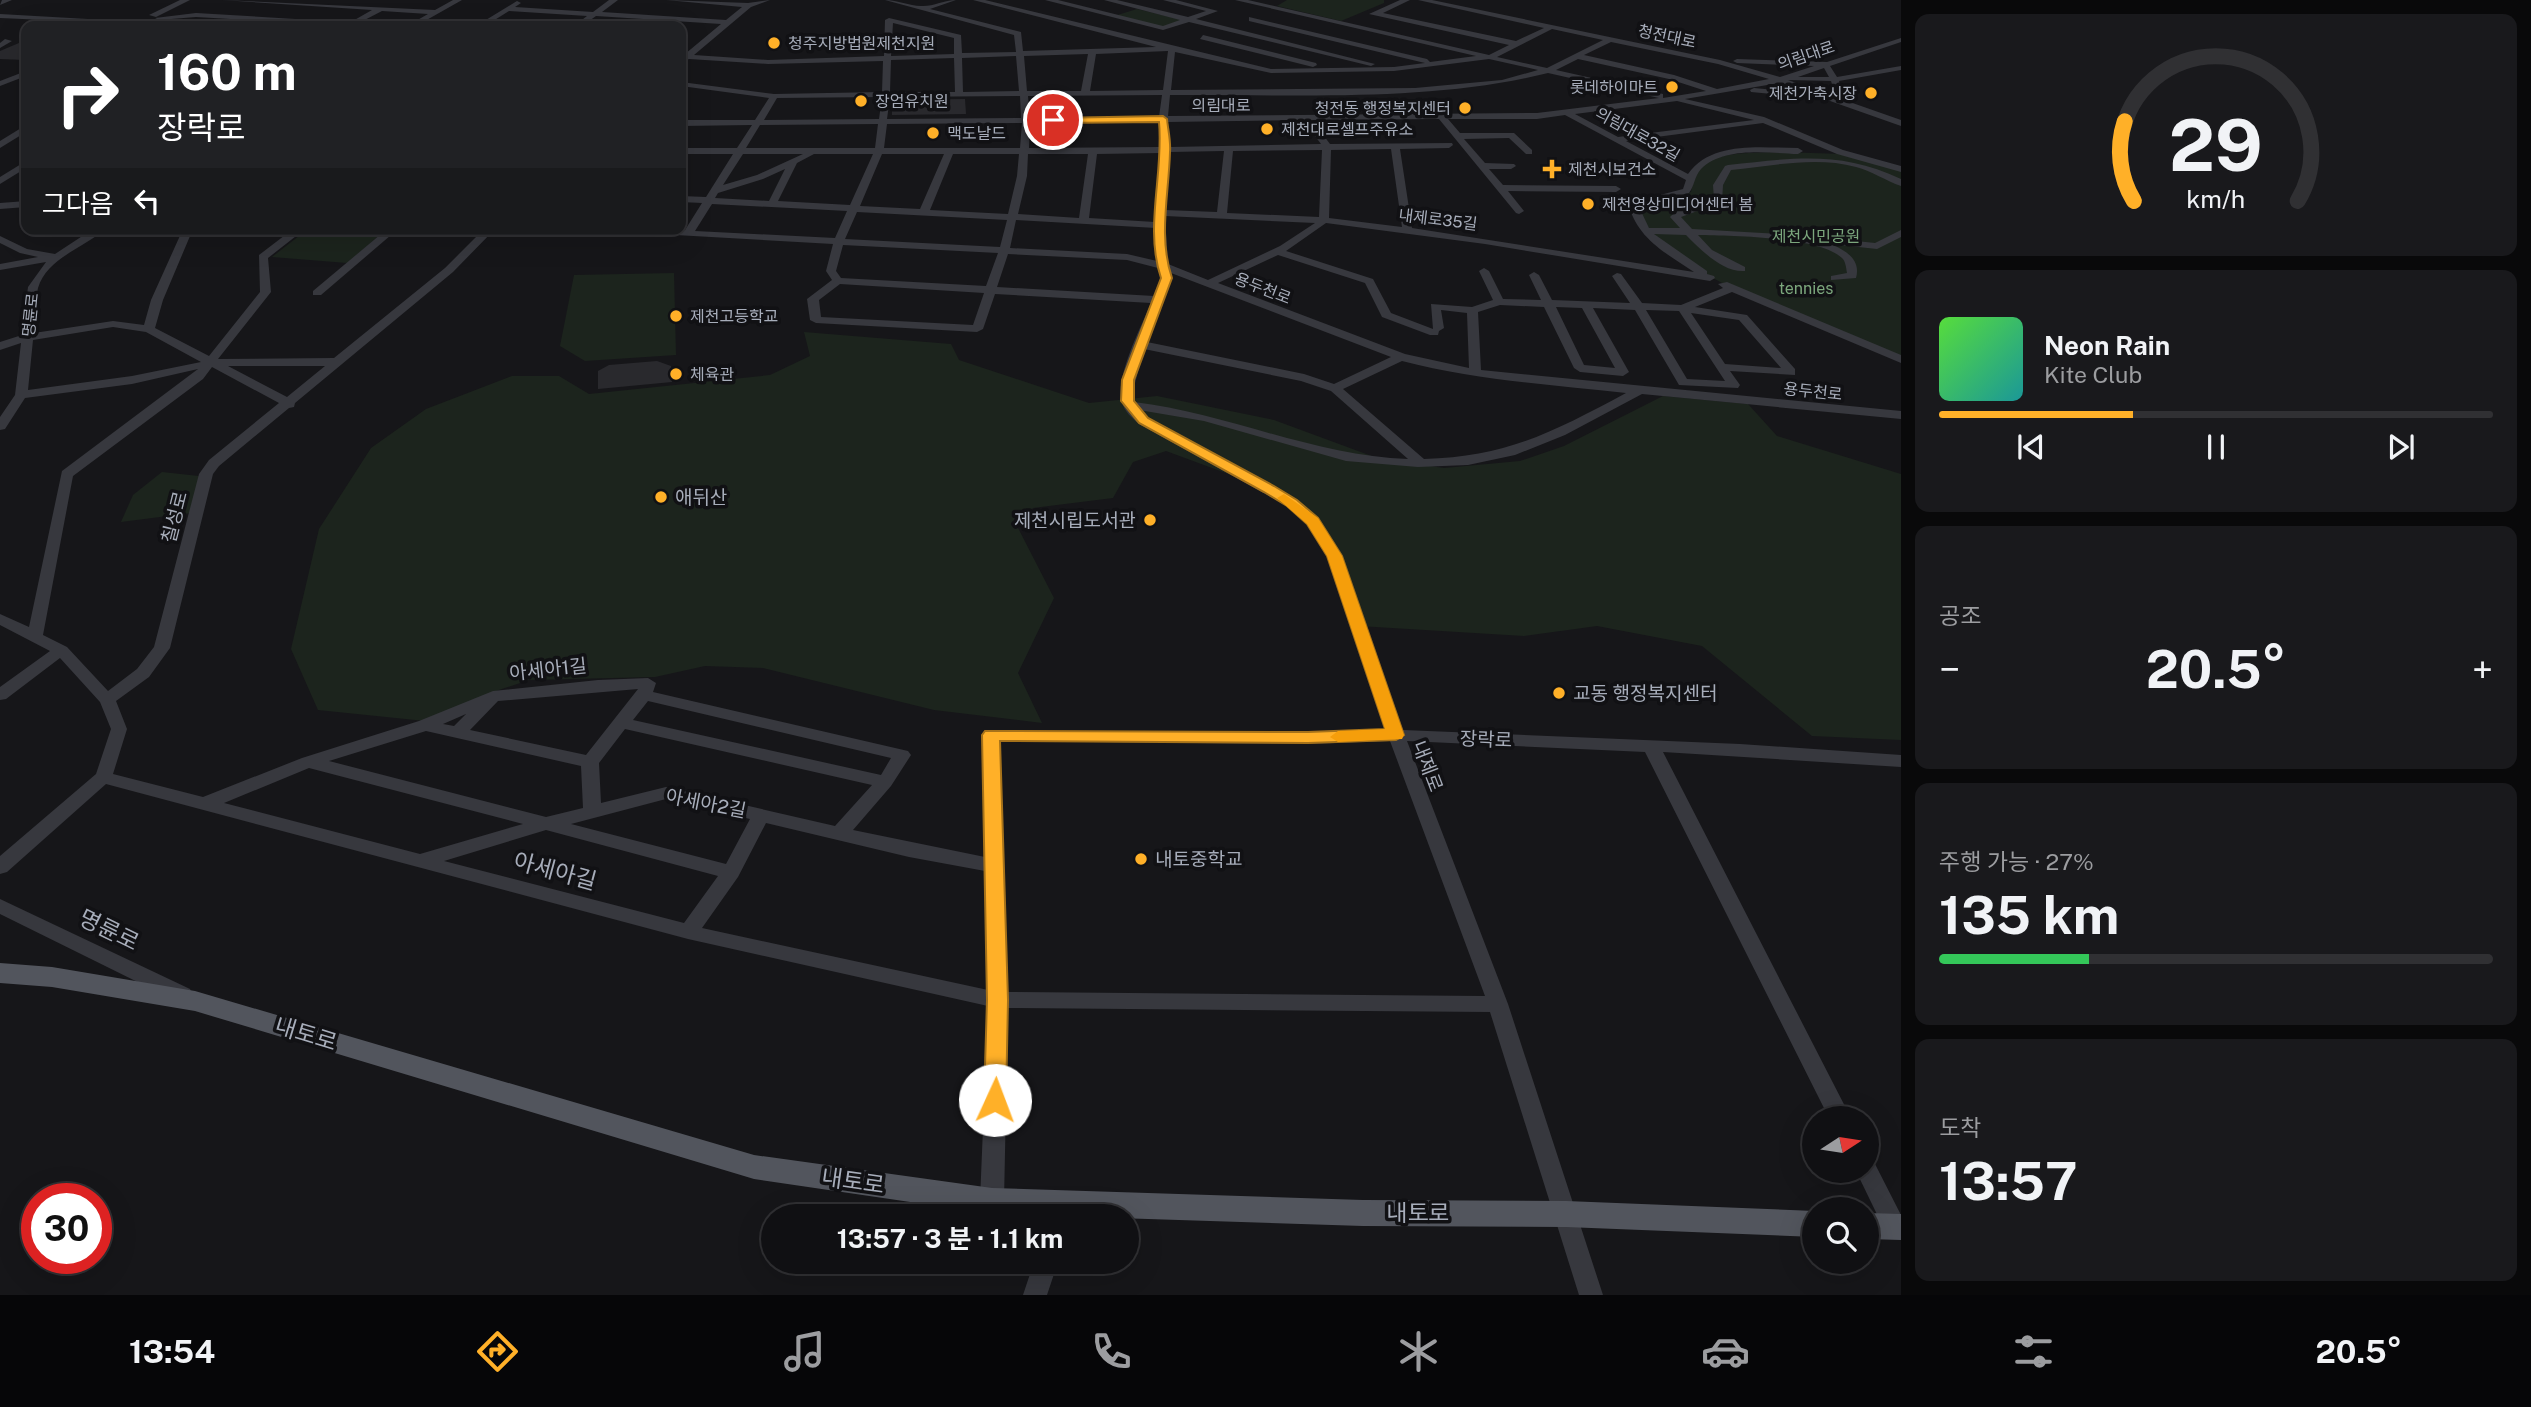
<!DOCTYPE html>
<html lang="ko">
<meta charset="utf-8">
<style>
body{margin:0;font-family:"Public Sans","Noto Sans KR",sans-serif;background:#19191c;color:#f1f3f6;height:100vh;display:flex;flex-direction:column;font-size:26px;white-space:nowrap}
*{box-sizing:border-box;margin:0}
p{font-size:23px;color:#9c9da0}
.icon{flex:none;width:38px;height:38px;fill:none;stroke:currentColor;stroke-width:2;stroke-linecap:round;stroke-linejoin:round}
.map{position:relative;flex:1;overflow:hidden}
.details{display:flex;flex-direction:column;gap:14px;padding:14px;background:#09090a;width:630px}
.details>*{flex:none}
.hud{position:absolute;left:21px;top:21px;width:665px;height:214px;border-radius:14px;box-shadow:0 7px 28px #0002,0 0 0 2px #303033;background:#202124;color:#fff;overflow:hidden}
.needle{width:46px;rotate:78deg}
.buttons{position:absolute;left:1802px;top:1106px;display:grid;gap:14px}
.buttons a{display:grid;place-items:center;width:77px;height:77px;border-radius:50%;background:#101013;box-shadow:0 7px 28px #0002,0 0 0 2px #303033;font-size:35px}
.speed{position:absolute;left:21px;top:1183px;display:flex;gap:14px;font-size:35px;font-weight:700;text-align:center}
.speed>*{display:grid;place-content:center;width:91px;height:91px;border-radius:50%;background:#101013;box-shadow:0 7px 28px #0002,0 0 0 2px #303033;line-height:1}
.speed .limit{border:10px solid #d22;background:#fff;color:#111}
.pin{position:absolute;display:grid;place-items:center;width:60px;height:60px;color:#fff;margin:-30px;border:4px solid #fff;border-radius:50%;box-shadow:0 2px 7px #0007}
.me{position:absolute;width:77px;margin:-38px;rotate:2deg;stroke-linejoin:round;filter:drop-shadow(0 0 5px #0008)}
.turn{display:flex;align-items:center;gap:24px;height:147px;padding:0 21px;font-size:32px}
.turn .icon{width:91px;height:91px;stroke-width:2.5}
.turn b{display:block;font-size:49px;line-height:60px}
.then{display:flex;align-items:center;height:66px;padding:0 21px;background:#0003;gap:14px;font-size:26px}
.big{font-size:52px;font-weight:700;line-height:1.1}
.details .card{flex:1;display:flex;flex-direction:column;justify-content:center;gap:10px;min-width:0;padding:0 24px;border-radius:14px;background:#19191c}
.details .dial{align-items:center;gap:0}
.dial svg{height:182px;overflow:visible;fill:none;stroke:#303033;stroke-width:7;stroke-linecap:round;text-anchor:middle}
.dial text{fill:#f1f3f6;stroke:none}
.song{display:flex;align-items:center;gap:21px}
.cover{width:84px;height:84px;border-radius:10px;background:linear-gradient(135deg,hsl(110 70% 55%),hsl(180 70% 35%))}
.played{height:7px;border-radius:4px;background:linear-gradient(90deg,#ffb028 35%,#303033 35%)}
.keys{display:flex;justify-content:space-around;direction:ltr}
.heat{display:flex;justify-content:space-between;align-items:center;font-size:38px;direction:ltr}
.charge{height:10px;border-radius:5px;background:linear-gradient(90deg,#34c759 27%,#303033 0)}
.trip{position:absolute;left:761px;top:1204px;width:378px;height:70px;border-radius:35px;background:#101013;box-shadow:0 7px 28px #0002,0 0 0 2px #303033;font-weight:700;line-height:70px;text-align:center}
.dock{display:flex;height:112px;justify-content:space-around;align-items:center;background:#060608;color:#9c9da0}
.dock .icon{width:49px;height:49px}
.dock .on{color:#ffb028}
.dock b{font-size:32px;color:#f1f3f6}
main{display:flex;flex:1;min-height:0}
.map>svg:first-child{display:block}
.green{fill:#1c241d}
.building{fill:#29292d}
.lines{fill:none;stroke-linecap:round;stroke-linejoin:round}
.minor{fill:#37383e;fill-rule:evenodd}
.major{fill:#52555d;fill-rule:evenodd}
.route{fill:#ffb028;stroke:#a6721a;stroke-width:2}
.slow{fill:#f59e0b}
.poi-dot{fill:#ffb028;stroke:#111114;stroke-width:2.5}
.labels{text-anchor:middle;stroke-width:7;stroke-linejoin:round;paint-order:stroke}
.far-street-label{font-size:16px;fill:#a7adba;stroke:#111114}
.far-poi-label{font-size:16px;fill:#a7adba;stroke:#111114;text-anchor:start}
.far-park-label{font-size:16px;fill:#7ca77d;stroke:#111114}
.poi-label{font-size:19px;fill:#a7adba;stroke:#111114;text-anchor:start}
.street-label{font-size:19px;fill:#a7adba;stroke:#111114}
.near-street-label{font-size:23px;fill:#a7adba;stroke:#111114}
</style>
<main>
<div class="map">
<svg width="1901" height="1295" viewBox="0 0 1901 1295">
<rect width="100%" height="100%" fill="#161619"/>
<g class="green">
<polygon points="1287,0 1384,0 1384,3 1341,21 1277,6"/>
<polygon points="1137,9 1183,20 1160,28 1114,16"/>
<path d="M1782,152L1842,154L1901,171V357C1845,336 1648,271 1640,207L1691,192C1693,184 1695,172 1701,166C1716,151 1761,153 1782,152Z"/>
<polygon points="308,229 387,229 347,263 272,257"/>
<polygon points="674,273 676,355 585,361 560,346 574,275"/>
<polygon points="804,332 951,344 959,360 1089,403 1157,396 1274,420 1377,458 1444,468 1520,461 1564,446 1663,396 1748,404 1777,436 1901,474 1901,740 1812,736 1702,646 1597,626 1524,636 1359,626 1324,535 1269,489 1166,451 1133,462 1113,498 1033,508 1017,526 1054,598 1018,673 1042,723 934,710 763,668 705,666 655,677 529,680 490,693 425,721 318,710 291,649 319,529 371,448 426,409 512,376 559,376 589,394 770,375 810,356"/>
<polygon points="162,472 199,476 191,513 121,522 133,495"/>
</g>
<g class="building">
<polygon points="26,40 26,60 0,59 0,51"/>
<polygon points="965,99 966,114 892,115 892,100"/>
<polygon points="657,361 671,366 672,382 598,389 598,371 609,365"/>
</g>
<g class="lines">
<g class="minor">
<polygon points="2,0 12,0 0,5"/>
<polygon points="180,0 190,0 156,17 149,15"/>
<polygon points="222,0 435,10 453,0 462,0 416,26 407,26 428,14 382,11 353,26 344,26 372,10"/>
<path d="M609,0H618L602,12L726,20L742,7L666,0L748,3L770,0L751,7L694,55L768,60L884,56L885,20L889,18L961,35L962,53L1016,52L1014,35L885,0C898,0 909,6 921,6C932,7 944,0 956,0L930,9L1021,32L1023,51L1156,47L973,0H985L1271,69L1394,67L1425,63L1249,21V17L1427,59L1430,62L1476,56L1235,0H1248L1489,55L1509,45L1369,14L1400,0H1410L1383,13L1516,41L1544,28L1418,0H1432L1720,60L1780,77L1814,66L1737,63L1733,61L1737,59L1827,62L1901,38V42L1830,66L1837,77L1901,66V70L1839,81L1844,100L1901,120V126L1779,83L1685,99L1764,117L1843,150L1901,166V172L1837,154L1763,123L1626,141L1688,174C1712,140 1762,148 1798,148L1803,151L1798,154C1769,153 1724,146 1701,169C1694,177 1695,185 1689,193L1639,207L1649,228H1680L1670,217C1681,205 1700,206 1714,199L1713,185L1725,166L1728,165C1792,158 1841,150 1901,179V186C1886,181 1872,171 1856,167C1816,156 1771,166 1731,170L1723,185L1722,202L1681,217L1692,229L1781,234L1824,242V239L1828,238L1875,243L1901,230V237L1877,249L1831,244C1847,251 1861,260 1856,278L1831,280V276L1847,273C1846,268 1846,262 1842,258C1818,236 1731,236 1698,235L1712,250L1745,267V271C1723,273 1700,249 1686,235L1654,234L1707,271V274L1714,276L1715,278L1710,281L1485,244L1326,223L1286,251L1373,279L1391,313L1433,329L1431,304L1472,307L1493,300L1479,271L1484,268L1489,271L1503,299L1541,300L1529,275L1534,272L1539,275L1552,300L1630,303L1612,276L1617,273L1621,274L1642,303L1681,305L1723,288L1718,284L1727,282L1901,355V363L1732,292L1695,307L1747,315L1795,369V375L1730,371L1740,385L1738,388L1679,385L1635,310L1593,308L1629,372L1623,376L1580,372L1574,368L1544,307L1500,305L1478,312L1481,370L1901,411V419L1642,394L1565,435L1515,455L1468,465L1418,467L1346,461L1204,421L1139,410L1147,418L1297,500L1318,518L1341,556L1403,730L1740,744L1901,755V767L1663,752L1851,1118H1829L1645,752L1407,741L1508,1004L1603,1295H1579L1490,1012L1008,1008L1004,1201L1000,1208L992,1212L984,1208L980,1201L988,1006L688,939L106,784L7,872L0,874V856L96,774L111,729L100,702L60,658L6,699L0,700V687L50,651L0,625V614L29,627L62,471L198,369L132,384L25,398L5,429L0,430V417L15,395L21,343L0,350V342L22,335L28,287L46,262L0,270V264L38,257L20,253L0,243V236L27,249L55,254L93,229H105C84,248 47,258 38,288C35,301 35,318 34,333L113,321L144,325L151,300L183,229H193L163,300L155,328L209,356L260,292L259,255L293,229H305L268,258L271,292L218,359L334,358L445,268L484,229H495L453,272L295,403L294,407L289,408L219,466L213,474L170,648L149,677L116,701L127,729L113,774L203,797L302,758L419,721L493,691L598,680L648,678L656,683L653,692L908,751L911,755L891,786L853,830L985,857L983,735L985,731L1308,732L1386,730L1327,556L1307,523L1287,506L1139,424C1132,418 1124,411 1122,402C1114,379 1142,325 1151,303L995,294L983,329L977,332L816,323L810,320L807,299L832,280L826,271L833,244L605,231L604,229L685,230L702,203L681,202V196L706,197L733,154H681V148H737L752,125L681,126V120H755L769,98L681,86V82L774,94L882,92L883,61L768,64L689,59L681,62V54H685L721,24L596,16L582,26H574L587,16L509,11L485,26H476L517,1L521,3L515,7L593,12ZM893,23L954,38V54L891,56ZM1552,29L1603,40L1547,68L1497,57ZM1611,42L1718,64L1769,79L1717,89L1674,75L1584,55ZM1168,51L1163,90L1090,91L1096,54ZM1175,52L1271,73L1394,71L1489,59L1538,70L1502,80L1415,88L1171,90ZM1088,54L1081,91H1027L1024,56ZM1016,56L1019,91L963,92L962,58ZM954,58L955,92H890L891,60ZM1578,59L1669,79L1706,91L1663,98V94L1556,70ZM1824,68L1829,77H1798ZM1548,73L1659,98L1537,113L1168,116L1170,95C1292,94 1429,103 1548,73ZM1788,80L1831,81L1836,97ZM1162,95L1159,117L1030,118L1028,96ZM1020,96L1021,118L887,119L890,97ZM882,97L879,119L764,120L777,98ZM1677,101L1754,120L1618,137L1575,114ZM1565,115L1686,180L1683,189L1637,201L1629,206C1638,239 1667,254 1694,272L1412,228L1400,149L1449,148L1453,145L1452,143L1330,144L1312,120L1439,119L1516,213L1519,214L1524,211L1508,191L1616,192L1621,189L1616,186L1503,185L1489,169H1511L1516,166L1514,164L1485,163L1464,139L1509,138L1526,154H1532V150L1514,133H1460L1448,119H1537ZM1303,120L1321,144L1170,147L1168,122ZM1159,122L1161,147L1029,148L1030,123ZM1022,123L1020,148H884L887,124ZM878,124L875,148H746L760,125ZM1391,149L1402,227L1329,218L1331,150ZM1322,150L1319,217L1227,213L1233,151ZM1224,151L1217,212L1165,210L1170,152ZM1161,153L1155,222L1089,218L1097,154ZM743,154H803L757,175L723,185ZM814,154H873L850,205L778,201L797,163ZM882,154H944L920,209L860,206ZM953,154H1019L1017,176L1008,214L930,210ZM1028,154H1088L1079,218L1018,214L1027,176ZM785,169L769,201L715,198L718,193L763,179ZM712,204L847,211L835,238L695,231ZM857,212L1007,220L1000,247L845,239ZM1165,216L1315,223L1280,246L1208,280L1168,264ZM1016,220L1156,228L1157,261L1127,254L1010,248ZM843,245L998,253L986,286L841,278L836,271ZM1008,254L1127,260L1158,268L1162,278L1154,296L997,287ZM1278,255L1365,283L1382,317L1430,335H1438L1439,331L1444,328L1441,310L1467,313L1469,368L1405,354L1218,283ZM1171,273L1391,357L1334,384L1304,374L1147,342L1172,278ZM840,284L984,293L973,325L821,317L819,300ZM1556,307L1582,308L1615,368L1584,365ZM1646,310L1679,311L1725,381L1687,379ZM1691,313L1739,320L1781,368L1725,364ZM113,327L146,332L201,362L132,376L28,390L33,340ZM1144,349L1301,381L1331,391L1408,459C1314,456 1227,413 1134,402V387ZM1402,361C1476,380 1551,385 1626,393C1555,431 1507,457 1424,459L1343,389ZM228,366H325L287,397ZM212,367L279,403L209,460L199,474L154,647L137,669L108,691L67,647L43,635L73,476L203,379ZM638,689L586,755L470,730L498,701ZM648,701L891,758L881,775L633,720ZM466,714L454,726L443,724ZM625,729L872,785L835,826L666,787L601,803L599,763ZM426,731L581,766L583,808L546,817L329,761ZM1000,741L1308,744L1390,741L1485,996L1008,992ZM309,768L523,824L420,854L224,803ZM666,799L750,819L726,864L571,824ZM766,823L909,857L985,871L988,990L702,928L738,877ZM546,830L718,876L684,923L444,861Z"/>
<polygon points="1045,0 1058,0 1163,26 1180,20 1104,0 1117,0 1188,17 1206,11 1163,0 1176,0 1218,11 1196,19 1375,64 1371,66 1189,22 1163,30"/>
<polygon points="196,13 312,20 316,22 312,24 196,17 159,20 155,18"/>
<polygon points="0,14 176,24 180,26 0,18"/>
<polygon points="1203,35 1316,63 1317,65 1313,67 1200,39"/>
<polygon points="5,39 12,41 0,48 0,43"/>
<polygon points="26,71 26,76 0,86 0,81"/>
<polygon points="1754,88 1805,93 1809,95 1805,97 1751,92 1750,90"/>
<polygon points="26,125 26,132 0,148 0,141"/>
<polygon points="26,161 26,168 0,184 0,177"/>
<polygon points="26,201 26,207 0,209 0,203"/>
<polygon points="387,229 398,229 321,295 313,295 313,291"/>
<polygon points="0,899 190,989 193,995 190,1001 183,1003 176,1001 0,914"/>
<polygon points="1867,1161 1875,1164 1901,1215 1901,1236 1895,1238 1887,1235 1856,1171 1867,1171"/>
<polygon points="1034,1262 1058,1262 1047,1295 1023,1295"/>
</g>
<g class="major">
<polygon points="0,963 52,967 195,991 754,1155 992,1188 1363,1200 1566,1201 1815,1211 1815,1237 1566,1227 1363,1226 992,1214 754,1179 195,1011 52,987 0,983"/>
<polygon points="1867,1213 1901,1214 1901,1240 1867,1239"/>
</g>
</g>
<path class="route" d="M1163,116L1167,119C1168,130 1171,141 1170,152C1169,193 1158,237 1172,278L1134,380V401L1148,418L1274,486L1297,500L1318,518L1342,556L1404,735L1396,740L1308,743L1000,741L1008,1000L1006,1100L1003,1107L995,1110L987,1107L984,1100L987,1000L982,735L985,731L1308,732L1385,729L1327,556L1307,524L1287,506L1264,492L1139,423L1121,401L1122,380L1161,278C1144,228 1164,173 1159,122L1053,123L1049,120L1053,118Z"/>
<polygon class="slow" points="1284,494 1318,518 1342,556 1404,735 1402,739 1338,742 1330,737 1338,731 1385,729 1327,556 1307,524 1277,498"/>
<g class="poi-dot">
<circle cx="774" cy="43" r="7"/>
<circle cx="1672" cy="87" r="7"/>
<circle cx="1871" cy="93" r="7"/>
<circle cx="861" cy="101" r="7"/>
<circle cx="1465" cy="108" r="7"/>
<circle cx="1267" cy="129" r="7"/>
<circle cx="933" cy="133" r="7"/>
<path d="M1548.5 158.5h7v7h7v7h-7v7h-7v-7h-7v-7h7z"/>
<circle cx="1588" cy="204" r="7"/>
<circle cx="676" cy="316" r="7"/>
<circle cx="676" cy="374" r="7"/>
<circle cx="661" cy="497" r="7"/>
<circle cx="1150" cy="520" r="7"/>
<circle cx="1559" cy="693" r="7"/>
<circle cx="1141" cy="859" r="7"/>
</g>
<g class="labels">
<g class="far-street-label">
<text transform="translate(1667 36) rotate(12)" y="6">청전대로</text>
<text transform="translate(1806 55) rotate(-19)" y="6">의림대로</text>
<text x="1221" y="111">의림대로</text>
<text transform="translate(1638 134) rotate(29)" y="6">의림대로32길</text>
<text transform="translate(1438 219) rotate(7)" y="6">내제로35길</text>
<text transform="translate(1263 288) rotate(21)" y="6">용두천로</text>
<text transform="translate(30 315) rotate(-84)" y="6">명륜로</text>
<text transform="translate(1813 391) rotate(6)" y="6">용두천로</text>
</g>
<g class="far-poi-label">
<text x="788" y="49">청주지방법원제천지원</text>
<text x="1658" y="93" text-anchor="end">롯데하이마트</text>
<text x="1857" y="99" text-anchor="end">제천가축시장</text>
<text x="875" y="107">장엄유치원</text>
<text x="1451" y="114" text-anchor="end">청전동 행정복지센터</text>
<text x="1281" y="135">제천대로셀프주유소</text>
<text x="947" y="139">맥도날드</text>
<text x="1568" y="175">제천시보건소</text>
<text x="1602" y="210">제천영상미디어센터 봄</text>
<text x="690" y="322">제천고등학교</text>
<text x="690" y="380">체육관</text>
</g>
<g class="far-park-label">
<text x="1816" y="242">제천시민공원</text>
<text x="1806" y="294">tennies</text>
</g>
<g class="poi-label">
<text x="675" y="504">애뒤산</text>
<text x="1136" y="527" text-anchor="end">제천시립도서관</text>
<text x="1573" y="700">교동 행정복지센터</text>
<text x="1155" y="866">내토중학교</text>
</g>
<g class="street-label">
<text transform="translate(174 517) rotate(-76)" y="7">칠성로</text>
<text transform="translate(548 669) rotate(-6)" y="7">아세아1길</text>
<text transform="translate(1486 739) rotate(2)" y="7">장락로</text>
<text transform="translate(1428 766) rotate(69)" y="7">내제로</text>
<text transform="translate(706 803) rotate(11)" y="7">아세아2길</text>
</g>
<g class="near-street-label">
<text transform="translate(555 871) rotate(15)" y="8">아세아길</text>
<text transform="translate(109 930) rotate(26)" y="8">명륜로</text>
<text transform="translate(306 1034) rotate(17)" y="8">내토로</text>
<text transform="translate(853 1181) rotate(8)" y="8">내토로</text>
<text x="1418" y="1221">내토로</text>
</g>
</g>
</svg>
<div class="buttons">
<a><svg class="needle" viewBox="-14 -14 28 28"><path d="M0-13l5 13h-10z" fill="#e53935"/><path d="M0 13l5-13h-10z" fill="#9c9da0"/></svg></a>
<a><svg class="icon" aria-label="search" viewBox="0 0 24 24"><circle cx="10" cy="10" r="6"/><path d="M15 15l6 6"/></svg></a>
</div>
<div class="speed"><div class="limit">30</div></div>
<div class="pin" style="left:1053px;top:120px;background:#d93025"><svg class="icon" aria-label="arrive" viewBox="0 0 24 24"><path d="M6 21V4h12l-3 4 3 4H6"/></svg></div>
<svg class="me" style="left:995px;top:1100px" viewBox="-20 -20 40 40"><circle r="19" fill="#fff"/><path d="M0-13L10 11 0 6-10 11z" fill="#ffb028"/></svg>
<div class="trip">13:57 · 3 분 · 1.1 km</div>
<div class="hud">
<div class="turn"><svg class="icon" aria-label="right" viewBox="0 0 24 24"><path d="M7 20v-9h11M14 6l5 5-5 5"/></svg><div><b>160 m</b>장락로</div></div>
<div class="then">그다음<svg class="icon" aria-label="left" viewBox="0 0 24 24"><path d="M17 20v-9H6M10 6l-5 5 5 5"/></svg></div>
</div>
</div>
<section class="details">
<div class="card dial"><svg viewBox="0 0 100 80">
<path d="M14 69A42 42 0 1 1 86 69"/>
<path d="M14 69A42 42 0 0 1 10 34" stroke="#ffb028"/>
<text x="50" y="56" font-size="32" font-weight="700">29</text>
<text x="50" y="72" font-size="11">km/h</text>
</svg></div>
<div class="card">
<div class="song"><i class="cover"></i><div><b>Neon Rain</b><p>Kite Club</p></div></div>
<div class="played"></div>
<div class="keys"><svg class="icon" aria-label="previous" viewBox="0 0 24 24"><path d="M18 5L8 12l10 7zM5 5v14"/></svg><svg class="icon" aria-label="pause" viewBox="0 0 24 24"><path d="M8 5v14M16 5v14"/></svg><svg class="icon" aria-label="next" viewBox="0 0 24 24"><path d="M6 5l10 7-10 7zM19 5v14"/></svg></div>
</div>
<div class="card"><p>공조</p>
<div class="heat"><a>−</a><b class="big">20.5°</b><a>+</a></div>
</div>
<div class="card"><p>주행 가능 · 27%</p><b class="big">135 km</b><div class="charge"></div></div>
<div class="card"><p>도착</p><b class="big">13:57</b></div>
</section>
</main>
<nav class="dock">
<b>13:54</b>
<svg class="icon on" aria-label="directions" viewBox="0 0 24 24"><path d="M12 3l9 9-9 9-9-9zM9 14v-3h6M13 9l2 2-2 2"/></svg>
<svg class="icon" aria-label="music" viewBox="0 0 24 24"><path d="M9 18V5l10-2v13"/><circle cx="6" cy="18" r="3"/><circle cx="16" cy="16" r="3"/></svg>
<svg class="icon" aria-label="phone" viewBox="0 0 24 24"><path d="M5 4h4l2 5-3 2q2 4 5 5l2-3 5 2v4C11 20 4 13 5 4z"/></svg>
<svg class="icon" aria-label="climate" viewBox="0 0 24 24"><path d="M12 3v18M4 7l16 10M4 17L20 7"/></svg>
<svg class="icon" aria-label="car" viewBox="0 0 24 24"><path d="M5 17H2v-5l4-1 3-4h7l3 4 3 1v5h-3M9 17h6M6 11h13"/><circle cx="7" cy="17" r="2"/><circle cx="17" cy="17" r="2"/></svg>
<svg class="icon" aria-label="filters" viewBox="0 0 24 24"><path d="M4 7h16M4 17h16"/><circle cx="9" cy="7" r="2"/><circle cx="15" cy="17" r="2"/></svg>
<b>20.5°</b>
</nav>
